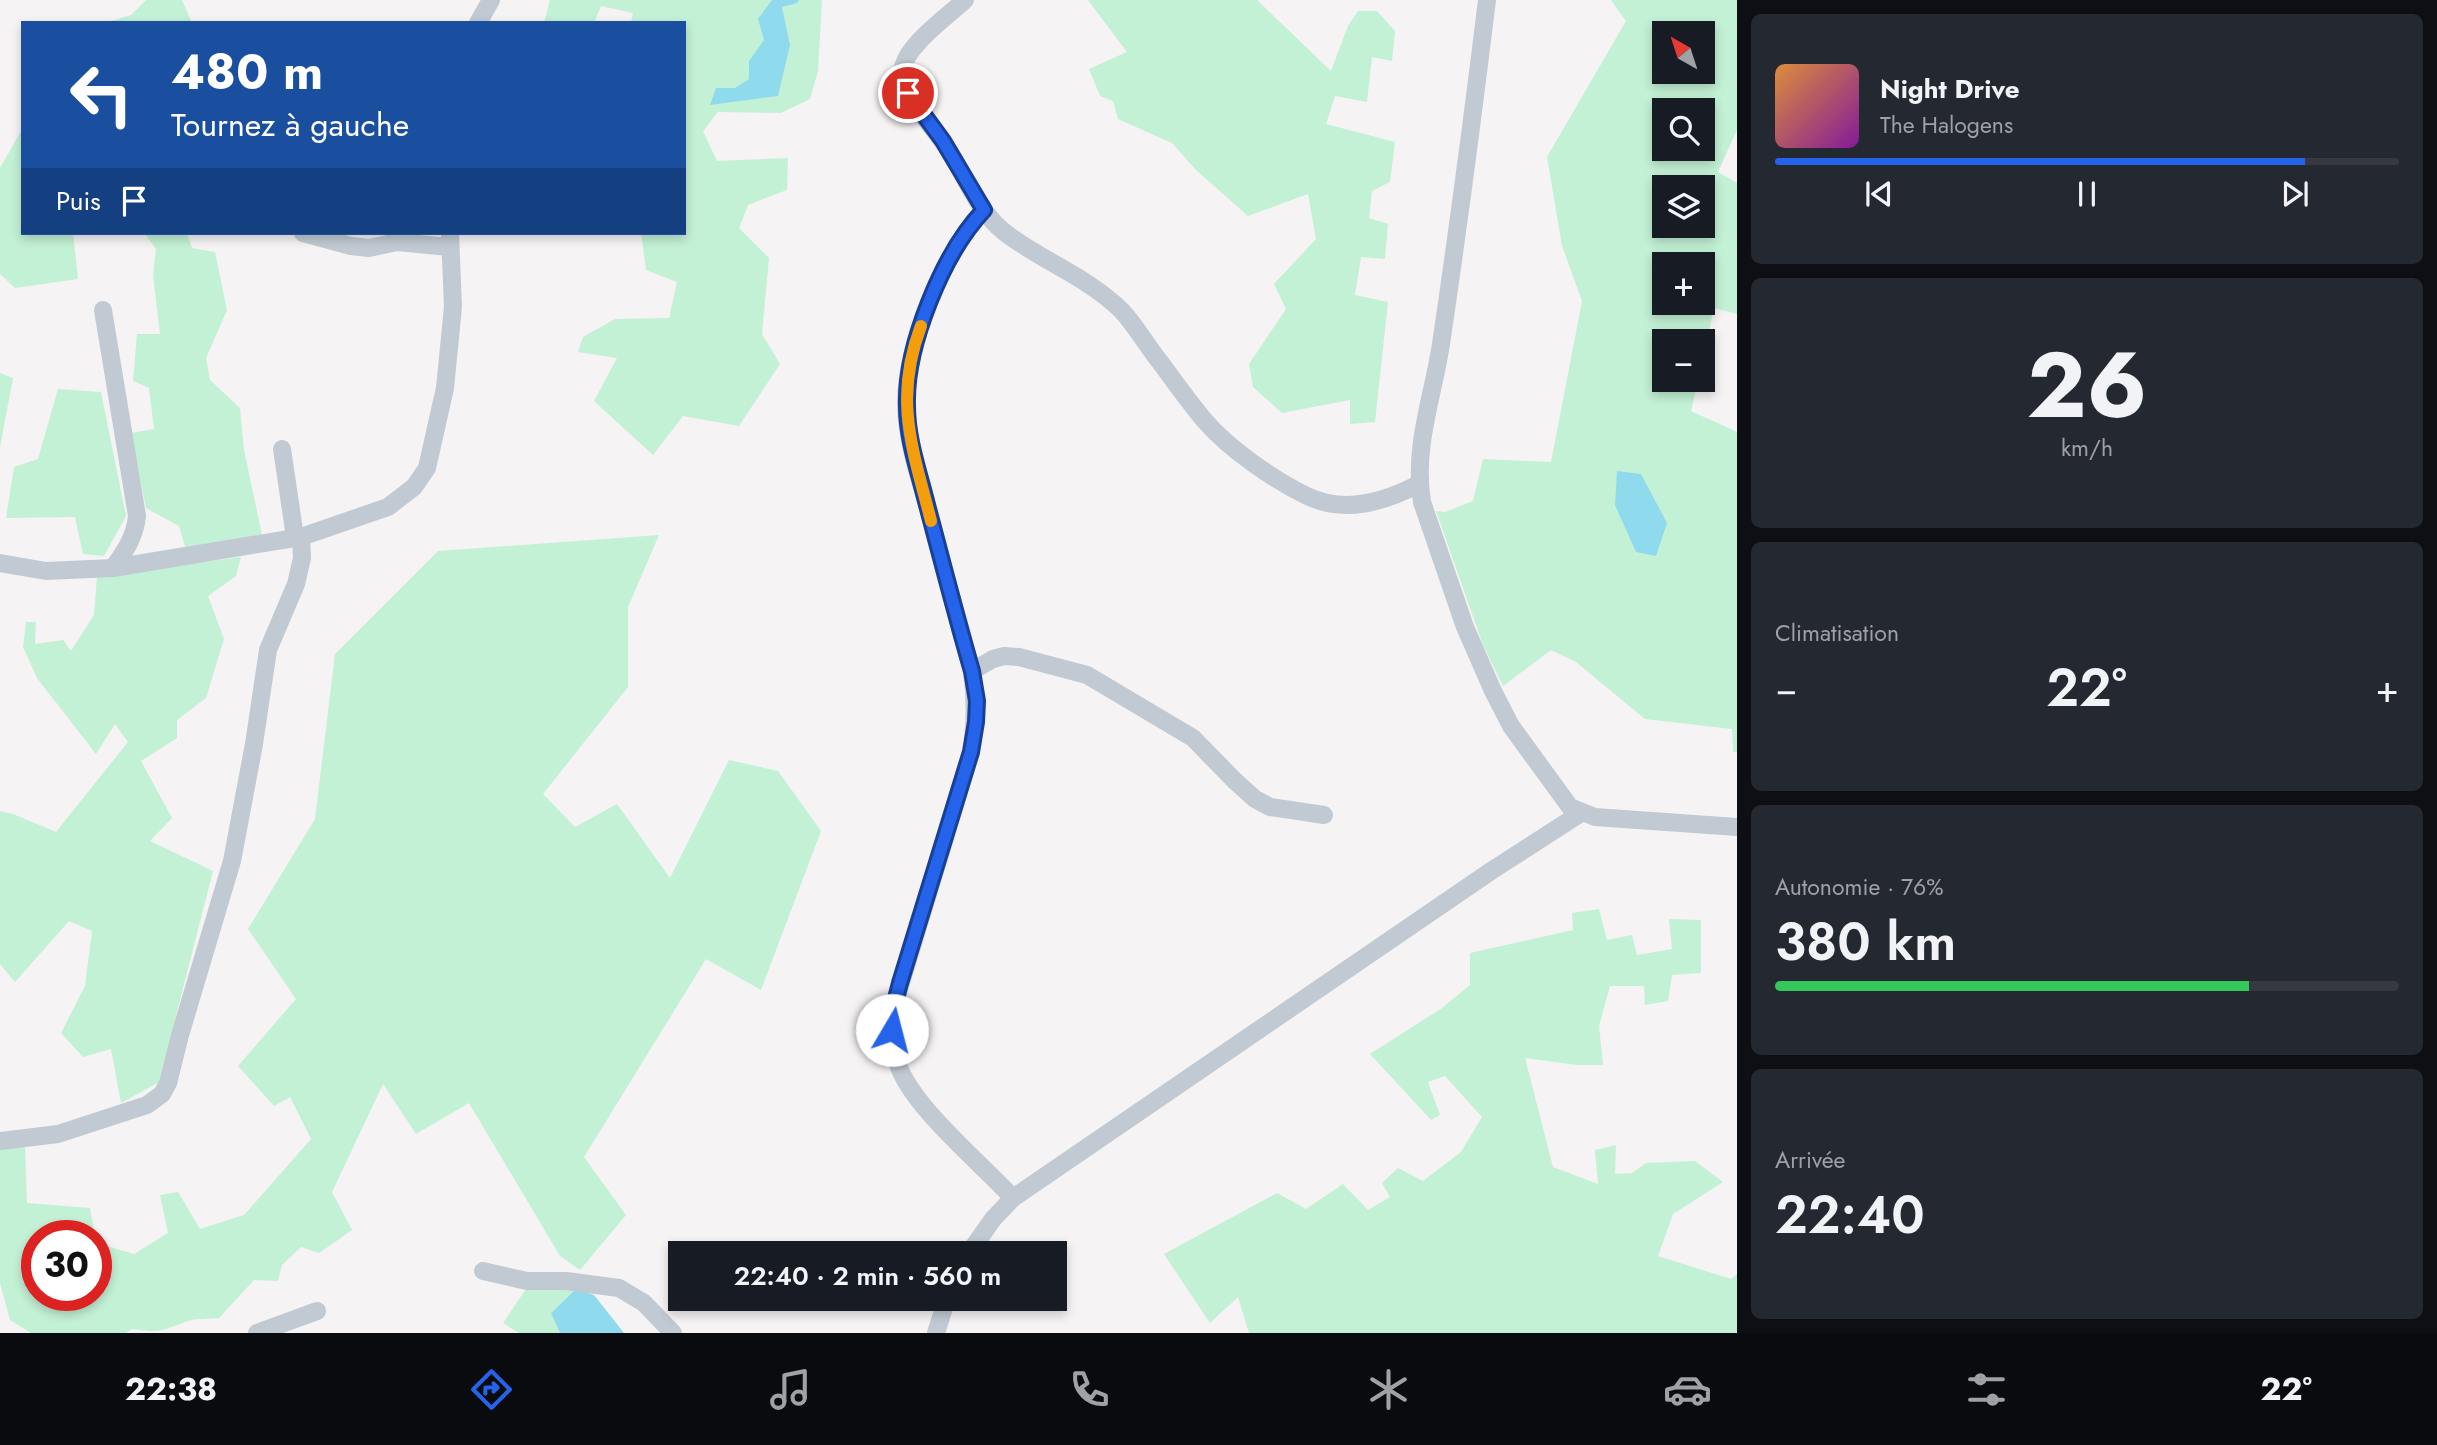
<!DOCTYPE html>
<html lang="fr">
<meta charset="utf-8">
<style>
body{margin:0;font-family:Jost,sans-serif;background:#242831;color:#f1f3f6;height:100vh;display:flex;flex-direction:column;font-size:26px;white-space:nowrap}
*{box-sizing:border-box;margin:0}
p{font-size:23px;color:#9ea1a6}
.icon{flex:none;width:38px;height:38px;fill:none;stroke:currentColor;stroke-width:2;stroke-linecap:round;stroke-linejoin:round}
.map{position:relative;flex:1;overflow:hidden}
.drawer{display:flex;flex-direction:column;gap:14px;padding:14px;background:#0d0f14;width:700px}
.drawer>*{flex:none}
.guide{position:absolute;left:21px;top:21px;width:665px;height:214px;border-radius:0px;box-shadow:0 4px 10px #0003;background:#1a4fa0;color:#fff;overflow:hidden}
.needle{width:46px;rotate:321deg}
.tools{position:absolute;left:1652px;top:21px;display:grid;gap:14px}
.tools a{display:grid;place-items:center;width:63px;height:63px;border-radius:0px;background:#171b24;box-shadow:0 4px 10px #0003;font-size:35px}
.speed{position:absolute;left:21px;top:1220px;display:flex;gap:14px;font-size:35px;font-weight:700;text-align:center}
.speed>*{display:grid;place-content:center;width:91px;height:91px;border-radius:50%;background:#171b24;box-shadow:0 4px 10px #0003;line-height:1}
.speed .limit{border:10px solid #d22;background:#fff;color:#111}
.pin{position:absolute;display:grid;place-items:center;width:60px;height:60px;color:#fff;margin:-30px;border:4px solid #fff;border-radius:50%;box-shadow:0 2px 7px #0007}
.me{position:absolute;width:77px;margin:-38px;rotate:8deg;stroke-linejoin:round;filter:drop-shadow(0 0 5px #0008)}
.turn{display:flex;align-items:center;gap:24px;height:147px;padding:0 35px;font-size:32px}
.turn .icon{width:91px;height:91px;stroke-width:2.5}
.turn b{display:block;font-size:49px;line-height:60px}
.then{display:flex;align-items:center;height:66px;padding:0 35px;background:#0003;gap:14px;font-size:26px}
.big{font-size:52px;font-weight:600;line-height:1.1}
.drawer .tile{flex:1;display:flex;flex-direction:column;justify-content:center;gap:10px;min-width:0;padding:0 24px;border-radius:10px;background:#242831}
.drawer .dial{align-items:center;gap:0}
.dial b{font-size:91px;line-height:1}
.song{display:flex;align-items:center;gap:21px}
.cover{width:84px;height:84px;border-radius:10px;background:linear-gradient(135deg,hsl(30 70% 55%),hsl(290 70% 35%))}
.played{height:7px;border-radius:4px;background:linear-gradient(90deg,#2563eb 85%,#363941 85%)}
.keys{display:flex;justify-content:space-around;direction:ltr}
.heat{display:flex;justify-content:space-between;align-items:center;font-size:38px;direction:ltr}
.charge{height:10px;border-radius:5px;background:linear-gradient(90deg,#34c759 76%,#363941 0)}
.trip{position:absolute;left:668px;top:1241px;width:399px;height:70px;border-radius:0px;background:#171b24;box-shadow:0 4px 10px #0003;font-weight:600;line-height:70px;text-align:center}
.tab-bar{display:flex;height:112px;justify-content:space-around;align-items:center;background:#090b0e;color:#9ea1a6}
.tab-bar .icon{width:49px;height:49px}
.tab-bar .current{color:#2563eb}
.tab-bar b{font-size:32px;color:#f1f3f6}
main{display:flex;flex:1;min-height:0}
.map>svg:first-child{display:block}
.green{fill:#c3f1d5;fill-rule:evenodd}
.water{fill:#90daee}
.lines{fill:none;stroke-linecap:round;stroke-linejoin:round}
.minor{stroke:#c1cad2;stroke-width:18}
.route-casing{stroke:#184099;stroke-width:18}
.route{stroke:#2563eb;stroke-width:12}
.slow{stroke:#f59e0b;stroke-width:12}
</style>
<main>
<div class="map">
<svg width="1737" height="1333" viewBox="0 0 1737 1333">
<rect width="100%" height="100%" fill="#f5f3f3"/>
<g class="green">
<polygon points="146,0 182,0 192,23 105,23 131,15"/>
<polygon points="550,0 822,0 818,71 810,99 781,113 718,112 703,131 717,161 788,158 787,190 748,205 739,228 769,258 762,334 780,364 739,426 683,416 653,455 594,401 617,358 578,352 583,337 615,319 669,318 677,282 646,270 641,233 684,233 684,23 631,23 633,13 601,6 594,23 544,23"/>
<polygon points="1088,0 1257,0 1331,71 1348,26 1358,11 1377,11 1395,31 1392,61 1372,57 1367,102 1335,96 1326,124 1395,142 1390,182 1372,191 1369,218 1388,224 1385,259 1361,257 1355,295 1388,302 1375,422 1350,424 1350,400 1282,413 1253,387 1249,364 1286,309 1274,284 1316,239 1308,194 1248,216 1196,170 1172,143 1118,119 1113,101 1100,96 1089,69 1127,52"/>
<path d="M1611,0H1737V130L1718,172L1737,183V314L1714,308L1703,359V341H1664V380H1698L1691,411L1737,432V752H1733L1732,729L1645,719L1576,662L1551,650L1503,686L1483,645L1436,511L1445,512L1473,501L1483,459L1551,462L1582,301L1562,246L1547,157L1626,21ZM1664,33H1703V72H1664ZM1664,110H1703V149H1664ZM1664,187H1703V226H1664ZM1664,264H1703V303H1664Z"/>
<polygon points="21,131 23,233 73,233 78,279 15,288 0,274 0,168"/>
<polygon points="144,233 187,233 192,248 215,252 227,310 206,358 210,380 240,408 244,450 262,535 185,547 179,526 146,508 131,433 154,429 149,388 133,381 137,334 160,334 153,275 156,249"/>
<polygon points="0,373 13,378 0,447"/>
<polygon points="58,389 101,392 126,516 104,556 83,554 75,517 6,518 14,467 38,459"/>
<path d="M659,535L628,607V687L543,794L575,827L617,804L670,878L729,760L778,771L821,831L761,990L706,959L584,1157L626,1215L580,1270L560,1256L469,1103L416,1134L383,1084L332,1192L352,1230L319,1253L301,1247L282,1265L278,1281L254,1280L219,1318C208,1319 195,1318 185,1322C161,1331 160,1333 132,1329L126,1333H31L10,1320L0,1283V1148L25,1146L27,1203L90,1208L95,1235L37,1236V1295H96V1243L134,1254L168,1233L160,1195L178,1192L200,1229L244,1215L311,1139L290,1097L274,1106L238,1066L296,999L248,929L315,819L335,654L438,551Z"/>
<polygon points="241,557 236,576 208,596 224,639 206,698 177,720 177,738 141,761 172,818 150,841 213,871 159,1082 121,1103 111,1049 83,1057 61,1033 85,986 92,931 69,921 15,982 0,964 0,811 13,814 56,832 128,742 115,724 96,754 37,678 23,647 26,622 36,622 35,644 63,640 71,651 94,615 97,577"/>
<polygon points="1599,909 1607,940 1632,935 1637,955 1672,949 1669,919 1701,920 1701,973 1672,975 1668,1001 1645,1005 1644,986 1610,986 1599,1026 1603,1065 1577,1065 1525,1058 1553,1167 1598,1184 1595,1150 1616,1145 1615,1174 1632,1173 1646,1163 1695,1161 1723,1182 1673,1214 1658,1256 1731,1279 1737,1274 1737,1333 1249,1333 1238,1297 1210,1323 1164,1254 1277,1193 1306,1209 1343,1184 1368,1210 1390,1197 1382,1183 1398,1168 1423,1181 1461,1152 1482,1117 1445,1076 1428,1082 1440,1115 1431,1120 1370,1054 1442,1008 1470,985 1470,953 1573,930 1572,913"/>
<polygon points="526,1289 576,1289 551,1313 560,1333 519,1333 503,1323"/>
</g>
<g class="water">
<polygon points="772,0 799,0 797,3 782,7 790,45 778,96 710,105 716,88 735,88 749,79 749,61 764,40 758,19"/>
<polygon points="1617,471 1641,474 1667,523 1656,556 1636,552 1615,505"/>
<polygon points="576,1289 594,1295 624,1333 560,1333 551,1313"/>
</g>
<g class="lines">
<g class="minor">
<path d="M965,0C949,15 903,48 903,70C903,96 926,119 941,139C963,168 974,207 1003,231C1039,260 1087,276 1122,311C1136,326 1147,346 1160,362C1175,382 1189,402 1205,421C1229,449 1274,480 1307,496C1345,514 1384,502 1419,484"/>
<path d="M1487,0C1473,115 1458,229 1441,344C1433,397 1413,447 1422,502L1465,627L1493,691L1511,726L1570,807L1595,817L1737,827"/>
<polyline points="478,23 491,0"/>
<path d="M984,210C943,253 905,347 906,406C907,440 918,473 927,505C942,561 956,616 972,671C976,700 976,723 971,752L894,1006C892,1026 891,1045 898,1064C911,1106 982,1164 1013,1198"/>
<polyline points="303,233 351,246 369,248 397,242 449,247"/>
<path d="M103,310L137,516C135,537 125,551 113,568"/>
<polyline points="282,449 295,537"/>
<polyline points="0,563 46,571 113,568 301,537 388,507 414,487 427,468 445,388 453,307 450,233"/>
<polyline points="972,671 993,659 1004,656 1019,657 1087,675 1193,738 1235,781 1255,799 1270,807 1324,815"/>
<polyline points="0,1141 58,1134 147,1105 162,1094 168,1083 180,1035 232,861 254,744 268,650 296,584 302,558 301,537"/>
<polyline points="969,1253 993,1219 1013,1198 1491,871 1581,813"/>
<polyline points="483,1271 527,1281 566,1281 619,1288 644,1303 673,1333"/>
<polyline points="257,1333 317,1311"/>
<polyline points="936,1333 947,1298"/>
</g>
</g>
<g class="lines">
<g class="route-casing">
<path id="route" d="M892,1030L894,1006L900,983L971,752L976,722L977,701L972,671C956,616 942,561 927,505C919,472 907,440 907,406C905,346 943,253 984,210L943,141L908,93"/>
</g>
<use href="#route" class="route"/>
<path class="slow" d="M921,326C893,399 913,450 931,521"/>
</g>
</svg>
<div class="tools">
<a><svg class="needle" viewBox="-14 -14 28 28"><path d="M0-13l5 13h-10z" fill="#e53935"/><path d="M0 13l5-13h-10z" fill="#9ea1a6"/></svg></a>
<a><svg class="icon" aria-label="search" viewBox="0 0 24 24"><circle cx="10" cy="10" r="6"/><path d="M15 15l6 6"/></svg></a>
<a><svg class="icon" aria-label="layers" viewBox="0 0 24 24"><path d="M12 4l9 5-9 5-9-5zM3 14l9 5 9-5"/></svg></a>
<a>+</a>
<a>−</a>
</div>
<div class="speed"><div class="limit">30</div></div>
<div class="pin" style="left:908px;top:93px;background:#d93025"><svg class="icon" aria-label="arrive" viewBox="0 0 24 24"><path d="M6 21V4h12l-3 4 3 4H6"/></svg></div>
<svg class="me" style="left:892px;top:1030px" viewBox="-20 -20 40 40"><circle r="19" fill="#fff"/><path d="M0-13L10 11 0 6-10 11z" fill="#2563eb"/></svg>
<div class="trip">22:40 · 2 min · 560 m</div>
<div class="guide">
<div class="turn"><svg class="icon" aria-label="left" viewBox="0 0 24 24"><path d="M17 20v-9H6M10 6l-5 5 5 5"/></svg><div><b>480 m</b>Tournez à gauche</div></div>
<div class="then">Puis<svg class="icon" aria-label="arrive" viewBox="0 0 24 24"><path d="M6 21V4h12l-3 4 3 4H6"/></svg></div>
</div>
</div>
<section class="drawer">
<div class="tile">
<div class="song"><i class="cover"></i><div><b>Night Drive</b><p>The Halogens</p></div></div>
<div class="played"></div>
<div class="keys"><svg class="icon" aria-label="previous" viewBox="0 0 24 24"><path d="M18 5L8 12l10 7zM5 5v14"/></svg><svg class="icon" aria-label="pause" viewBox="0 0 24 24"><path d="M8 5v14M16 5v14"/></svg><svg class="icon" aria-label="next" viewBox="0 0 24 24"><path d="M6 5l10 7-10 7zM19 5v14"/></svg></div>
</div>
<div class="tile dial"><b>26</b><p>km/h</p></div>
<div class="tile"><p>Climatisation</p>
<div class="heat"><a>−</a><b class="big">22°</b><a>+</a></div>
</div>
<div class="tile"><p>Autonomie · 76%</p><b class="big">380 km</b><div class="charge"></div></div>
<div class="tile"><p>Arrivée</p><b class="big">22:40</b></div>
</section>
</main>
<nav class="tab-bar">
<b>22:38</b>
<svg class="icon current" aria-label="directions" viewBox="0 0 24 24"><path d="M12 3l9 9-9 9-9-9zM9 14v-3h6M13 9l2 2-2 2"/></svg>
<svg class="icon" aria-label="music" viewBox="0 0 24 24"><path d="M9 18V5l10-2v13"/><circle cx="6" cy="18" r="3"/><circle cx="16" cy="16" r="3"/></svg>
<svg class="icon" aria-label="phone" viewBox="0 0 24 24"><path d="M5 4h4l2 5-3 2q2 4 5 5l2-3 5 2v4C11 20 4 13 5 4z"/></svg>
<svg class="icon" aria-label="climate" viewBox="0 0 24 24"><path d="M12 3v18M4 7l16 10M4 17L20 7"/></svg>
<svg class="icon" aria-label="car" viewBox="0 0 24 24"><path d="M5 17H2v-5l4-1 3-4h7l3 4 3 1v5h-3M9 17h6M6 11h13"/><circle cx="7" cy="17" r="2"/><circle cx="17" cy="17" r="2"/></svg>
<svg class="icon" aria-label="filters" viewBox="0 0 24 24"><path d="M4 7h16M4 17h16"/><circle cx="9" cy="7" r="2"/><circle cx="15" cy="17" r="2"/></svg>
<b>22°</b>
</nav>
